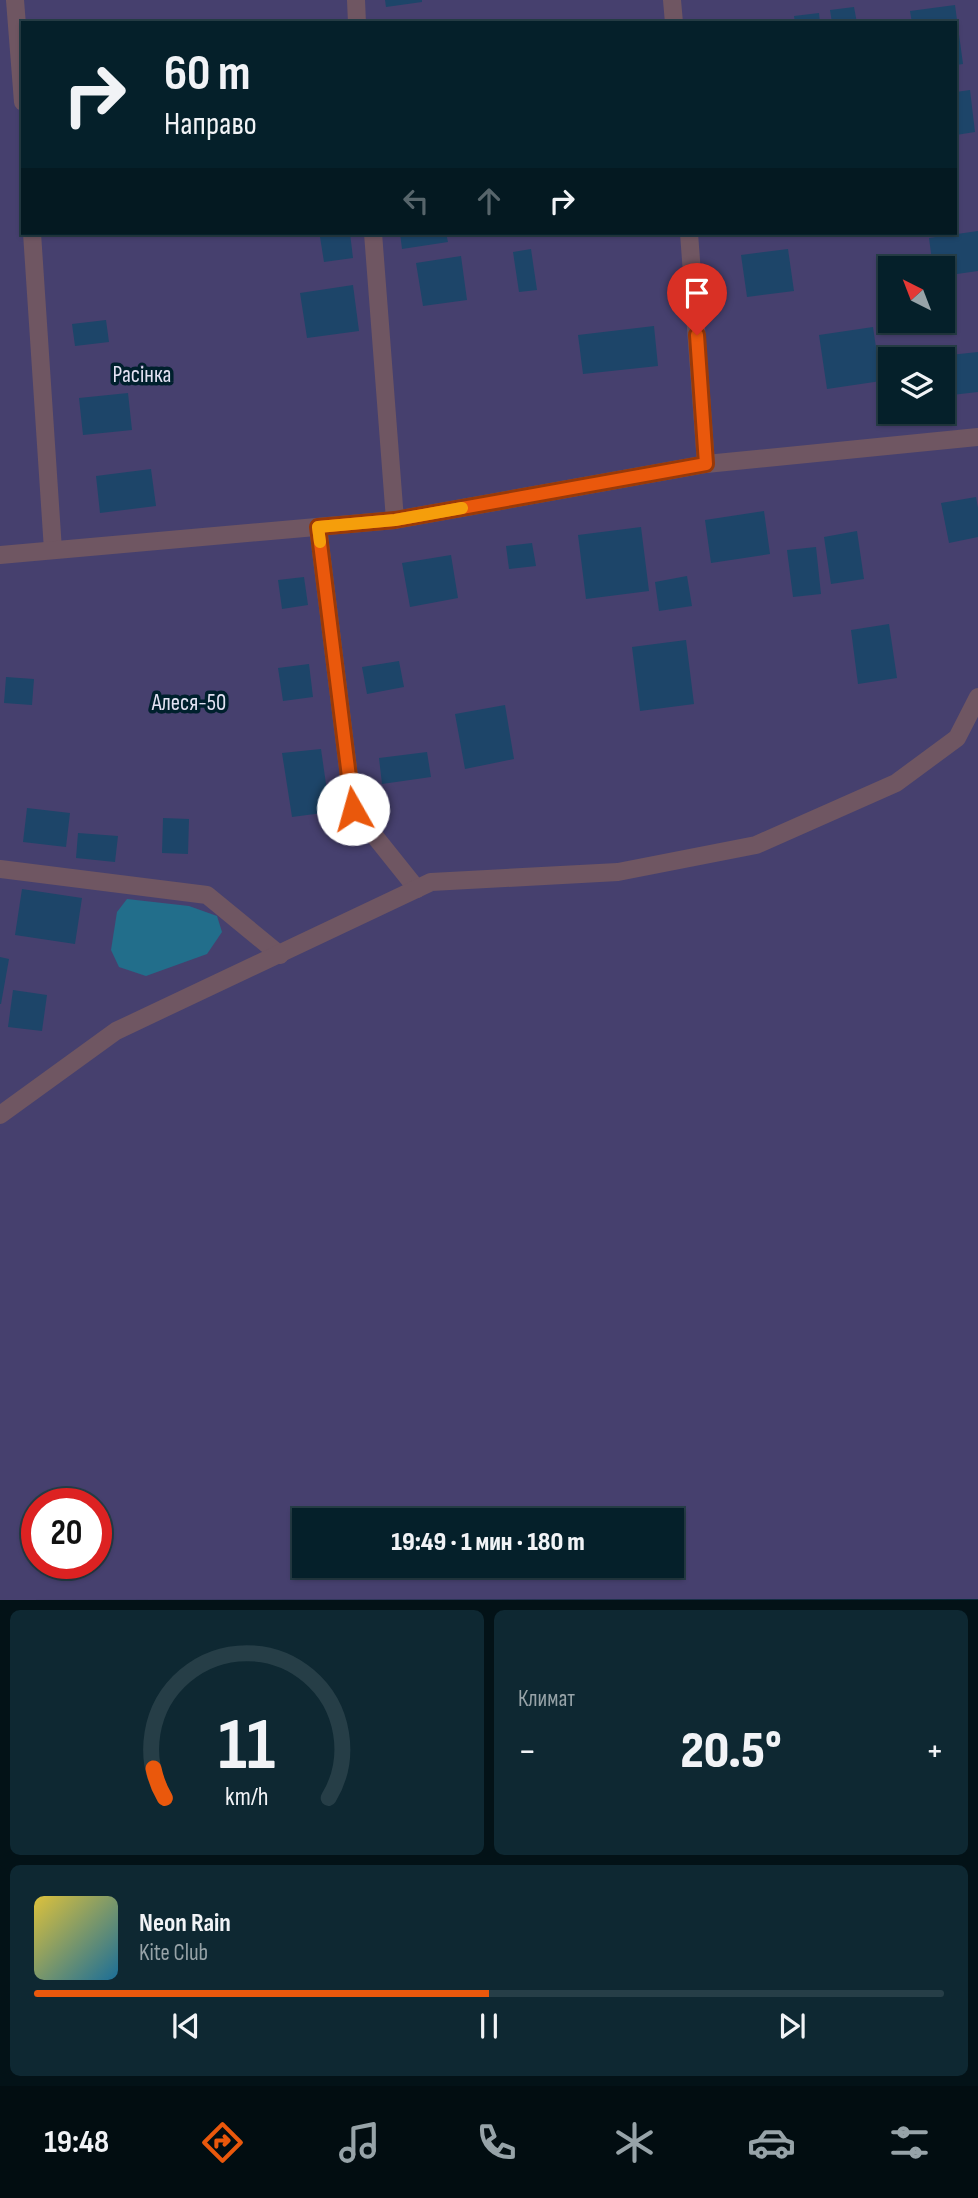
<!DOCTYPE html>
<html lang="ru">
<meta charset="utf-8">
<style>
body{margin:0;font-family:"Sofia Sans Condensed",sans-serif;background:#0e2832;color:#f1f3f6;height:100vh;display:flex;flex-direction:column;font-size:26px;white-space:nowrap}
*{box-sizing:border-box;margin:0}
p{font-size:23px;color:#97a3a8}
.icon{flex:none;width:38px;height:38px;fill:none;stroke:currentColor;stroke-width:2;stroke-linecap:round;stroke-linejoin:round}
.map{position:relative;height:1600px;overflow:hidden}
.details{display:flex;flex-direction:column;gap:10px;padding:10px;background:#031217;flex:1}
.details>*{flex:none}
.top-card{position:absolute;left:21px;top:21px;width:936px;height:214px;border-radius:0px;box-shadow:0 2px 5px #0004,0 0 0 2px #263e47;background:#05202a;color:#f1f3f6;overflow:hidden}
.needle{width:46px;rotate:318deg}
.controls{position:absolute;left:878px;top:256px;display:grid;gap:14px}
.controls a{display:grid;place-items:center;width:77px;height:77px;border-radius:0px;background:#05202a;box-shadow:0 2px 5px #0004,0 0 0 2px #263e47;font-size:35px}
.speed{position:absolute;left:21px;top:1488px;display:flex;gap:14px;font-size:35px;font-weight:700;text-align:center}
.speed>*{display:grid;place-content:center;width:91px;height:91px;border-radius:50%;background:#05202a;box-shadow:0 2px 5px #0004,0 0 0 2px #263e47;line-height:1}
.speed .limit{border:10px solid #d22;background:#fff;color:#111}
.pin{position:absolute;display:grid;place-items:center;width:60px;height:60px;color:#fff;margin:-72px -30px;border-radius:50% 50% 50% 0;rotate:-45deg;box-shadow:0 0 7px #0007}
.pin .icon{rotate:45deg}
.me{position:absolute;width:77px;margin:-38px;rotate:353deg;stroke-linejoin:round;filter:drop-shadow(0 0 5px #0008)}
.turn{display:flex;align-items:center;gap:24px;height:147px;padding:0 28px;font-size:32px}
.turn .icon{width:91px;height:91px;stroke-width:2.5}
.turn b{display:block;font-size:49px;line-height:60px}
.lanes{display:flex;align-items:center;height:66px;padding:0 28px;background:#0003;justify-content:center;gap:35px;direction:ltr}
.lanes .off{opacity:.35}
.big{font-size:52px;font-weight:800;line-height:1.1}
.details .card{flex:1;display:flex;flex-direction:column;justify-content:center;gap:10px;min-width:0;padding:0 24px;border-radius:10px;background:#0e2832}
.details .dial{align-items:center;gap:0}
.dial svg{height:182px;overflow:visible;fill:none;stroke:#263e47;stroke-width:7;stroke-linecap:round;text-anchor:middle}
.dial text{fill:#f1f3f6;stroke:none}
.song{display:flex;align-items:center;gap:21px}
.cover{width:84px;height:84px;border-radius:10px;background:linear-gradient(135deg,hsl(50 70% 55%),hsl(200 70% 35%))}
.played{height:7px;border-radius:4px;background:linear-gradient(90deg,#ea580c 50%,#263e47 50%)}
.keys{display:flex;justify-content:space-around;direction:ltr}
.heat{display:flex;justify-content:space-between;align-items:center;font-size:38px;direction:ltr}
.details .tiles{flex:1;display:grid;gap:10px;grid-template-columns:1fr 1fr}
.card:last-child{grid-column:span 2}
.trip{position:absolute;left:292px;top:1508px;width:392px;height:70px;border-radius:0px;background:#05202a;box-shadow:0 2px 5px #0004,0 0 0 2px #263e47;font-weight:800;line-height:70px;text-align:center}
.menu{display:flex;height:112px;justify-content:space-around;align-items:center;background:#020d11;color:#97a3a8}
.menu .icon{width:49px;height:49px}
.menu .on{color:#ea580c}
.menu b{font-size:32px;color:#f1f3f6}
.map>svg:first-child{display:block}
.green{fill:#46406e;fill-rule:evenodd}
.water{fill:#226e8b}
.building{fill:#1d4569}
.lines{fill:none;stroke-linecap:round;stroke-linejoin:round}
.minor{stroke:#6f5662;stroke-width:18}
.route-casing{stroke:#983908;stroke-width:18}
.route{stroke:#ea580c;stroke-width:12}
.slow{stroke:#f59e0b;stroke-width:12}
.labels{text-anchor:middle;stroke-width:7;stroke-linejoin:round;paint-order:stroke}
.park-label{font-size:23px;fill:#e3e2f3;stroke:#00202d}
</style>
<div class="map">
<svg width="978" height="1600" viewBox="0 0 978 1600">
<rect width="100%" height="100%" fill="#072a38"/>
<path class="green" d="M0,0H978V1599L0,1600ZM23,23H956V233H23ZM891,268H943V320H891ZM891,359H943V411H891ZM37,1503H96V1563H37ZM304,1521H672V1566H304Z"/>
<polygon class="water" points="127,899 189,906 217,916 222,932 207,954 146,976 119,967 111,950 117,912"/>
<g class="building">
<polygon points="385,0 422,0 422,2 386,7"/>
<polygon points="955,5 963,64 956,65 956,23 912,23 910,11"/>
<polygon points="854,7 857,23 832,23 830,10"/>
<polygon points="819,13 820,23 795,23 794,16"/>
<polygon points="970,90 975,132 956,135 956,92"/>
<polygon points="978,231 978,271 943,276 943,268 933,268 929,238"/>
<polygon points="350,233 353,258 324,262 320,237"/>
<polygon points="400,233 446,233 448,242 402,249"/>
<polygon points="531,249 537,290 519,292 513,252"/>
<polygon points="788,249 794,291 747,297 741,255"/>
<polygon points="461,256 467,300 423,306 416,263"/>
<polygon points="353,285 359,331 307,338 300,293"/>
<polygon points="106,320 109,342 75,346 72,324"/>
<polygon points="654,326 658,366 583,374 578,335"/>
<polygon points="873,327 881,381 827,389 819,335"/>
<polygon points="978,352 978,392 943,396 943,359 931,359 931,357"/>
<polygon points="128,393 132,430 83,435 79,398"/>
<polygon points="151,469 156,506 100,513 96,476"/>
<polygon points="976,497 978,508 978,537 949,543 941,503"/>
<polygon points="764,511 770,554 711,563 705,520"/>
<polygon points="641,527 649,591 586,599 578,535"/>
<polygon points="857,531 864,579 831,584 824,537"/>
<polygon points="532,543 536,566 509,569 506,546"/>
<polygon points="816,547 821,594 793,597 787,550"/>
<polygon points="451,555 458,598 410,607 402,563"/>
<polygon points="687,576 692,606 659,611 655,582"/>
<polygon points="304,577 308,605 282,609 278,580"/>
<polygon points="889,624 897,678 858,684 851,630"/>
<polygon points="686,640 694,704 640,711 632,647"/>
<polygon points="399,661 404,687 367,694 362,667"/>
<polygon points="309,664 313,697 283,701 278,668"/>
<polygon points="6,677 34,679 32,705 4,703"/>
<polygon points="505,705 514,759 465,769 455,714"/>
<polygon points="321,749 330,812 292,817 282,753"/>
<polygon points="427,752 431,777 382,784 379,758"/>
<polygon points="27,808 70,813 66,847 23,842"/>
<polygon points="163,818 189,819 188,854 162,853"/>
<polygon points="78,833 118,836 115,862 76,858"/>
<polygon points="22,889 82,898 75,944 15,935"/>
<polygon points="0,957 9,959 1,1004 0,1004"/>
<polygon points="13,990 47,995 42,1031 8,1027"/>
</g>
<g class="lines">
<g class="minor">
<polyline points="15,0 23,102"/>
<polyline points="356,0 357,23"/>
<polyline points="672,0 674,23"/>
<polyline points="32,233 53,550"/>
<polyline points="373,233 395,520"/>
<polyline points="689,233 706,464"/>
<polyline points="318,527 353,809 417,889"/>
<polyline points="0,555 395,520 706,464 978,437"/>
<polyline points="0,869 207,895 280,955"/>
<polyline points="0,1115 116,1031 431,882 618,872 756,845 896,783 957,738 978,697"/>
</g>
</g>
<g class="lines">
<g class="route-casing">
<polyline id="route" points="353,809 318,527 395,520 706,464 697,335"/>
</g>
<use href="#route" class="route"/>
<polyline class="slow" points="320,542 318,527 395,520 462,508"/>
</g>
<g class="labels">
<g class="park-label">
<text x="142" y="382">Расінка</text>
<text x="189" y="710">Алеся-50</text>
</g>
</g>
</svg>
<div class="controls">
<a><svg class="needle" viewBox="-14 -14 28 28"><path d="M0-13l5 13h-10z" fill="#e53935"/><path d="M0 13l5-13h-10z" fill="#97a3a8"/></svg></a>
<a><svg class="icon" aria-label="layers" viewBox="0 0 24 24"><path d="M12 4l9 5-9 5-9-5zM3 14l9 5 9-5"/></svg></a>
</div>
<div class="speed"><div class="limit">20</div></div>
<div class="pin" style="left:697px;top:335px;background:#d93025"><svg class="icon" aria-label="arrive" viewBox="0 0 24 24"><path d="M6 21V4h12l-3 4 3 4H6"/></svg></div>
<svg class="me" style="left:353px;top:809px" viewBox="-20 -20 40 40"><circle r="19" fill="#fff"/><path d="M0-13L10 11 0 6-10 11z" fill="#ea580c"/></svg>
<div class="trip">19:49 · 1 мин · 180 m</div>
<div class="top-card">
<div class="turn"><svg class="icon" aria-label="right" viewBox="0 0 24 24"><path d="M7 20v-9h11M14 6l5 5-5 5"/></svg><div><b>60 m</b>Направо</div></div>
<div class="lanes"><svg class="icon off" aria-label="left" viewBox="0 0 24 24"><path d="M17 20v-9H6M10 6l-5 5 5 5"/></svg><svg class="icon off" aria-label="ahead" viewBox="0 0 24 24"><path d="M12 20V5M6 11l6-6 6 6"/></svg><svg class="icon" aria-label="right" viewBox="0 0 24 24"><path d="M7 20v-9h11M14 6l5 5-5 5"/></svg></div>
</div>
</div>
<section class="details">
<div class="tiles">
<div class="card dial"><svg viewBox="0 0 100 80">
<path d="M14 69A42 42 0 1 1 86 69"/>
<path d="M14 69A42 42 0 0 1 9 56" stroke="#ea580c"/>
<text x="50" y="56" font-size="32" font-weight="700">11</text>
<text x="50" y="72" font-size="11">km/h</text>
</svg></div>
<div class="card"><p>Климат</p>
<div class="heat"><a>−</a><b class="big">20.5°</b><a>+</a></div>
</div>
<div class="card">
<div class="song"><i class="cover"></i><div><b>Neon Rain</b><p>Kite Club</p></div></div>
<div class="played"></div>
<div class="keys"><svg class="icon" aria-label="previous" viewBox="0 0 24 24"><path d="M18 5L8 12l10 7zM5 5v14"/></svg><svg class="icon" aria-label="pause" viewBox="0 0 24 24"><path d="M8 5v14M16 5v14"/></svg><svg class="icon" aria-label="next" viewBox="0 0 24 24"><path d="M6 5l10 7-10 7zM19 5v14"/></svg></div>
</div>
</div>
</section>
<nav class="menu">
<b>19:48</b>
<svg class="icon on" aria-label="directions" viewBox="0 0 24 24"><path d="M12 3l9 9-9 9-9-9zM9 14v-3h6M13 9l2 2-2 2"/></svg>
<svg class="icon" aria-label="music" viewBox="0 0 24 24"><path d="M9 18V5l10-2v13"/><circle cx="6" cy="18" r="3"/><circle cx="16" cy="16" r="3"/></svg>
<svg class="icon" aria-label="phone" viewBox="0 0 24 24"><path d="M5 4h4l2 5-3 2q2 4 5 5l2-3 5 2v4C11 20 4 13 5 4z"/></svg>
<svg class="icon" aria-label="climate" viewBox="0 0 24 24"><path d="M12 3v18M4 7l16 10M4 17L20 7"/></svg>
<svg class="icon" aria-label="car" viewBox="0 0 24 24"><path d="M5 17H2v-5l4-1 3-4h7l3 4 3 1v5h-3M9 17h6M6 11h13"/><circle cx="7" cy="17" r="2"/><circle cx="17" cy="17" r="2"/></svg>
<svg class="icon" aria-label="filters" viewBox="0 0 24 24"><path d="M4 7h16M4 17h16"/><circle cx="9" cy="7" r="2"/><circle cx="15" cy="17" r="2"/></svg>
</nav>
